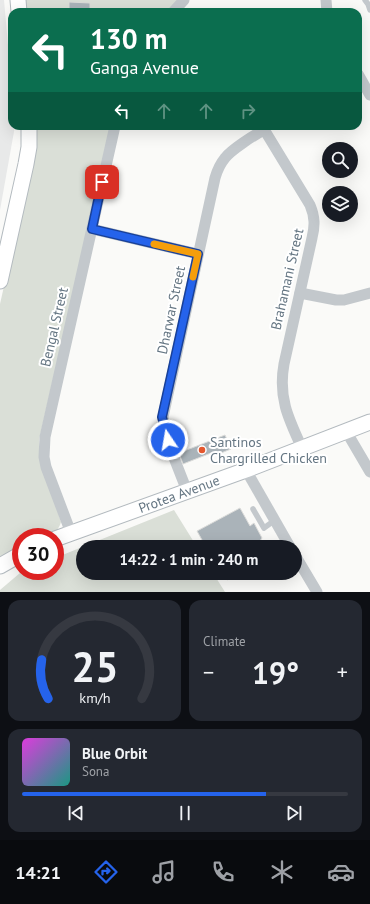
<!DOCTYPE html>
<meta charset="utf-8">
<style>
body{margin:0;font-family:"PT Sans",sans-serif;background:#242831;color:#f1f3f6;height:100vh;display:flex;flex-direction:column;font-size:15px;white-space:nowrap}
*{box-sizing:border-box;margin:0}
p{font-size:13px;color:#9ea1a6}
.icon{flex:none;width:22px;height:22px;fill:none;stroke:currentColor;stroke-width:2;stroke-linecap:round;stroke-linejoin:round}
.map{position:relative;height:592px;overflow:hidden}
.details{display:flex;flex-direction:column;gap:8px;padding:8px;background:#0d0f14;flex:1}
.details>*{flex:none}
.banner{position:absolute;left:8px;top:8px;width:354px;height:122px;border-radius:12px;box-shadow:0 4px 16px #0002;background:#0b6e4f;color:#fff;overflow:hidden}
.buttons{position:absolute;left:322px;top:142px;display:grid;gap:8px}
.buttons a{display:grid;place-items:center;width:36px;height:36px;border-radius:50%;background:#171b24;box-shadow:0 4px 16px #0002;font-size:20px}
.speed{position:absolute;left:12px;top:528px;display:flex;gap:8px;font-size:20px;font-weight:700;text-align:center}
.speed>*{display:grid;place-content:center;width:52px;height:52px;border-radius:50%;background:#171b24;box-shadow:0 4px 16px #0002;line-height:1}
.speed .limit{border:6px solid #d22;background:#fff;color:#111}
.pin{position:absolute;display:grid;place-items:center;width:34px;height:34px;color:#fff;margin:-17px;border-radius:8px;box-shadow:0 2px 6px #0006}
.me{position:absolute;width:44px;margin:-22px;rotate:348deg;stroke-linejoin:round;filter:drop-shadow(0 0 3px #0008)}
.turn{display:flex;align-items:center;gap:14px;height:84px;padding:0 16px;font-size:18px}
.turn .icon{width:52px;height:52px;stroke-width:2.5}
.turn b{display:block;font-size:28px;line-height:34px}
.lanes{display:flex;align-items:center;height:38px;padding:0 16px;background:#0003;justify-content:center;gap:20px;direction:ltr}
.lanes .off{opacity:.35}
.big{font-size:30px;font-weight:700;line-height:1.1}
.details .card{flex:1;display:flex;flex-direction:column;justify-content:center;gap:6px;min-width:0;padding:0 14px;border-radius:12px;background:#242831}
.details .dial{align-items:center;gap:0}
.dial svg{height:104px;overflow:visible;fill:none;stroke:#363941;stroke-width:7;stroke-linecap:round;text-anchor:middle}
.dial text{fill:#f1f3f6;stroke:none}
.song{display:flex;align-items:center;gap:12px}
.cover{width:48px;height:48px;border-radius:6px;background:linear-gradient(135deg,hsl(300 70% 55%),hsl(170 70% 35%))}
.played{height:4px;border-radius:2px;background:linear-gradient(90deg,#2563eb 75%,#363941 75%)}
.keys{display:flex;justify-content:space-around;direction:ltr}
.heat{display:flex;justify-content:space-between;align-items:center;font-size:22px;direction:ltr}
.details .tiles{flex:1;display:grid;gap:8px;grid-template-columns:1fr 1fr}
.card:last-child{grid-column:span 2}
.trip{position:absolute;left:76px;top:540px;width:226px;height:40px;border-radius:20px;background:#171b24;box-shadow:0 4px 16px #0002;font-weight:700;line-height:40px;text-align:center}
.menu{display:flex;height:64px;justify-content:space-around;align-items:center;background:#090b0e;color:#9ea1a6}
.menu .icon{width:28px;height:28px}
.menu .active{color:#2563eb}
.menu b{font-size:18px;color:#f1f3f6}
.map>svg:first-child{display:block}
.built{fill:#e8e9e9}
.green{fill:#dadfd7}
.building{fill:#aab3b9;stroke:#dcdcda}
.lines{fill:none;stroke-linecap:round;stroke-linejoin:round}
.secondary-casing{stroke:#b3babf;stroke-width:17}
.lane{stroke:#c3c8cc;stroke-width:5.5}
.street{stroke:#c3c8cc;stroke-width:11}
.secondary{stroke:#fff;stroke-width:15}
.route-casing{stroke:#184099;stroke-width:10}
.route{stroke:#2563eb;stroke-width:7}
.slow{stroke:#f59e0b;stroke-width:7}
.poi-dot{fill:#e4572e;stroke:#fff;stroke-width:1.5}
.labels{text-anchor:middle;stroke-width:4;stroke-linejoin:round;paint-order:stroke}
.street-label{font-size:14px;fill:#657683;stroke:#fff}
.poi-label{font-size:14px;fill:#657683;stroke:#fff;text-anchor:start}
</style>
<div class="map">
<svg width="370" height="592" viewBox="0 0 370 592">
<rect width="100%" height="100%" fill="#fafaf8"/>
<polygon class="built" points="0,0 4,0 12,90 12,126 15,126 0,210"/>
<g class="green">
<polygon points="23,0 179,0 169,12 24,12"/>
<path d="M35,126H111L39,440V453L61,522C56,540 36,537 21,537V546L0,557V304L30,171Z"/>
<polygon points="174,510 197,547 83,547 83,573 213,573 225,592 0,592 0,590 20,573 24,571 55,571 55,558"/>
</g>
<g class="building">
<polygon points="69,2 90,3 90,12 69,12"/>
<polygon points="225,435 231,449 216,455 215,453 212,455 211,453 183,464 179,453"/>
<polygon points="240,508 250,526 254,523 262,538 260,541 264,547 206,547 197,531"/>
<polygon points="223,573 240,573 227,580"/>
</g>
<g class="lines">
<g class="secondary-casing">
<g id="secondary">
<polyline points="18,0 19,12"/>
<polyline points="0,281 26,164 29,147 29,126"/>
<polyline points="55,539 246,470 370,422"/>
<polyline points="0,566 21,554"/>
</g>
</g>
<g class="lane">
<polyline points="365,0 368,4 370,10"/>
<polyline points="253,509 264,528 275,520"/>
</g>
<g class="street">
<polyline points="326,0 327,12"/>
<polyline points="173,12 184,0"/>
<polyline points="358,74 370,95"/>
<path d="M262,126L310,205C315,217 315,226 312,238L284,364C278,397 288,418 302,448"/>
<polyline points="92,229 198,254"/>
<polyline points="300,293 336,300 344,300 370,293"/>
<polyline points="346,431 370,472"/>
<polyline points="246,470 290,547"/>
<path d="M187,491L167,440L163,417L215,178C217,171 220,164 225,158C231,150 254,135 264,130"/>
<polyline points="71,533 46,467 44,457 45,437 115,126"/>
<polyline points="295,555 317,592"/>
</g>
<use href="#secondary" class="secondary"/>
</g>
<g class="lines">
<g class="route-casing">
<polyline id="route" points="102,182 92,229 198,254 162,417 168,440"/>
</g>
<use href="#route" class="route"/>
<polyline class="slow" points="154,244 198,254 193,277"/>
</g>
<circle class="poi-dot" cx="202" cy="450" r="4"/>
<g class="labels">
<g class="street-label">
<text transform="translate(287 279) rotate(-77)" y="5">Brahamani Street</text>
<text transform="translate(171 310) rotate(-78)" y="5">Dharwar Street</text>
<text transform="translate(54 327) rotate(-77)" y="5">Bengal Street</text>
<text transform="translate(179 494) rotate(-20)" y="5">Protea Avenue</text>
</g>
<g class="poi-label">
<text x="210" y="447">Santinos<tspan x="210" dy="16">Chargrilled Chicken</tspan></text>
</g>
</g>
</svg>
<div class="buttons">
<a><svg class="icon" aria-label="search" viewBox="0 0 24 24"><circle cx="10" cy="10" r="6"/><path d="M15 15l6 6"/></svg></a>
<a><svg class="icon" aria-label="layers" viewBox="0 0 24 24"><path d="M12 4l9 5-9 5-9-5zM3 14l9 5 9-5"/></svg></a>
</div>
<div class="speed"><div class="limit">30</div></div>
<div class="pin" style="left:102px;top:182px;background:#d93025"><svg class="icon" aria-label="arrive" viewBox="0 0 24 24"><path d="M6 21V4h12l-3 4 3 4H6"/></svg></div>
<svg class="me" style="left:168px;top:440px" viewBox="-20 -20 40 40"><circle r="17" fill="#2563eb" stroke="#fff" stroke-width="3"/><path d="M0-11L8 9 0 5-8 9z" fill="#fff"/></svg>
<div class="trip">14:22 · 1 min · 240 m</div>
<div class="banner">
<div class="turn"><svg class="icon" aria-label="left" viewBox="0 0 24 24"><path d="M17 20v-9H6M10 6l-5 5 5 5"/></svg><div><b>130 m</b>Ganga Avenue</div></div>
<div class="lanes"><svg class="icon" aria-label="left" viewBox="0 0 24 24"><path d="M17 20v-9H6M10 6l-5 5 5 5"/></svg><svg class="icon off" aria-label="ahead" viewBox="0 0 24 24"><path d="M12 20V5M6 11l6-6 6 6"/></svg><svg class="icon off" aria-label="ahead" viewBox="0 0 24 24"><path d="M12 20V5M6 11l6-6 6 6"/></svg><svg class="icon off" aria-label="right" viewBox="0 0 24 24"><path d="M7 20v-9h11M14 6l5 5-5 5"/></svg></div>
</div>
</div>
<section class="details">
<div class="tiles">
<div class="card dial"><svg viewBox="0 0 100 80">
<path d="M14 69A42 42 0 1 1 86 69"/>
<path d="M14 69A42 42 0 0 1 9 39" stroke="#2563eb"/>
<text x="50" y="56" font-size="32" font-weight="700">25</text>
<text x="50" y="72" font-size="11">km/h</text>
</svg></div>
<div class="card"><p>Climate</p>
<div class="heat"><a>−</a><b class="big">19°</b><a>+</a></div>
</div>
<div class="card">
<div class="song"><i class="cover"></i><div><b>Blue Orbit</b><p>Sona</p></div></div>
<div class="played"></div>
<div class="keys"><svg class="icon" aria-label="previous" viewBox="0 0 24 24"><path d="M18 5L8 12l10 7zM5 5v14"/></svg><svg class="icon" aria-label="pause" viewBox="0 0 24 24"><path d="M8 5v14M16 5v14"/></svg><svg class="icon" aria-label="next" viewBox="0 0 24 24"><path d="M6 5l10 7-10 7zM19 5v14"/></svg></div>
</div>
</div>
</section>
<nav class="menu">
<b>14:21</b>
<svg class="icon active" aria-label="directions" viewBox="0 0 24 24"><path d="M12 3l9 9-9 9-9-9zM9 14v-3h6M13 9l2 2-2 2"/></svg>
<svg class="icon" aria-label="music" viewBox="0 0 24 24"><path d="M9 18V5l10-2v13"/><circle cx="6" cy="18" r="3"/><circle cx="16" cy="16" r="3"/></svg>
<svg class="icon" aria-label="phone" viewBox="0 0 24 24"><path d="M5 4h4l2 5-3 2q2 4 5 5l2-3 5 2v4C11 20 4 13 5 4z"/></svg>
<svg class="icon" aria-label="climate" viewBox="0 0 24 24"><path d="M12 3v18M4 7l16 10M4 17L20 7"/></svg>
<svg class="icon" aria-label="car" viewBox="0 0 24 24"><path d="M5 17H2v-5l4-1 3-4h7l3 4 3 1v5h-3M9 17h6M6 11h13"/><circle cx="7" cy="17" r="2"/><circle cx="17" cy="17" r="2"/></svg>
</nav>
